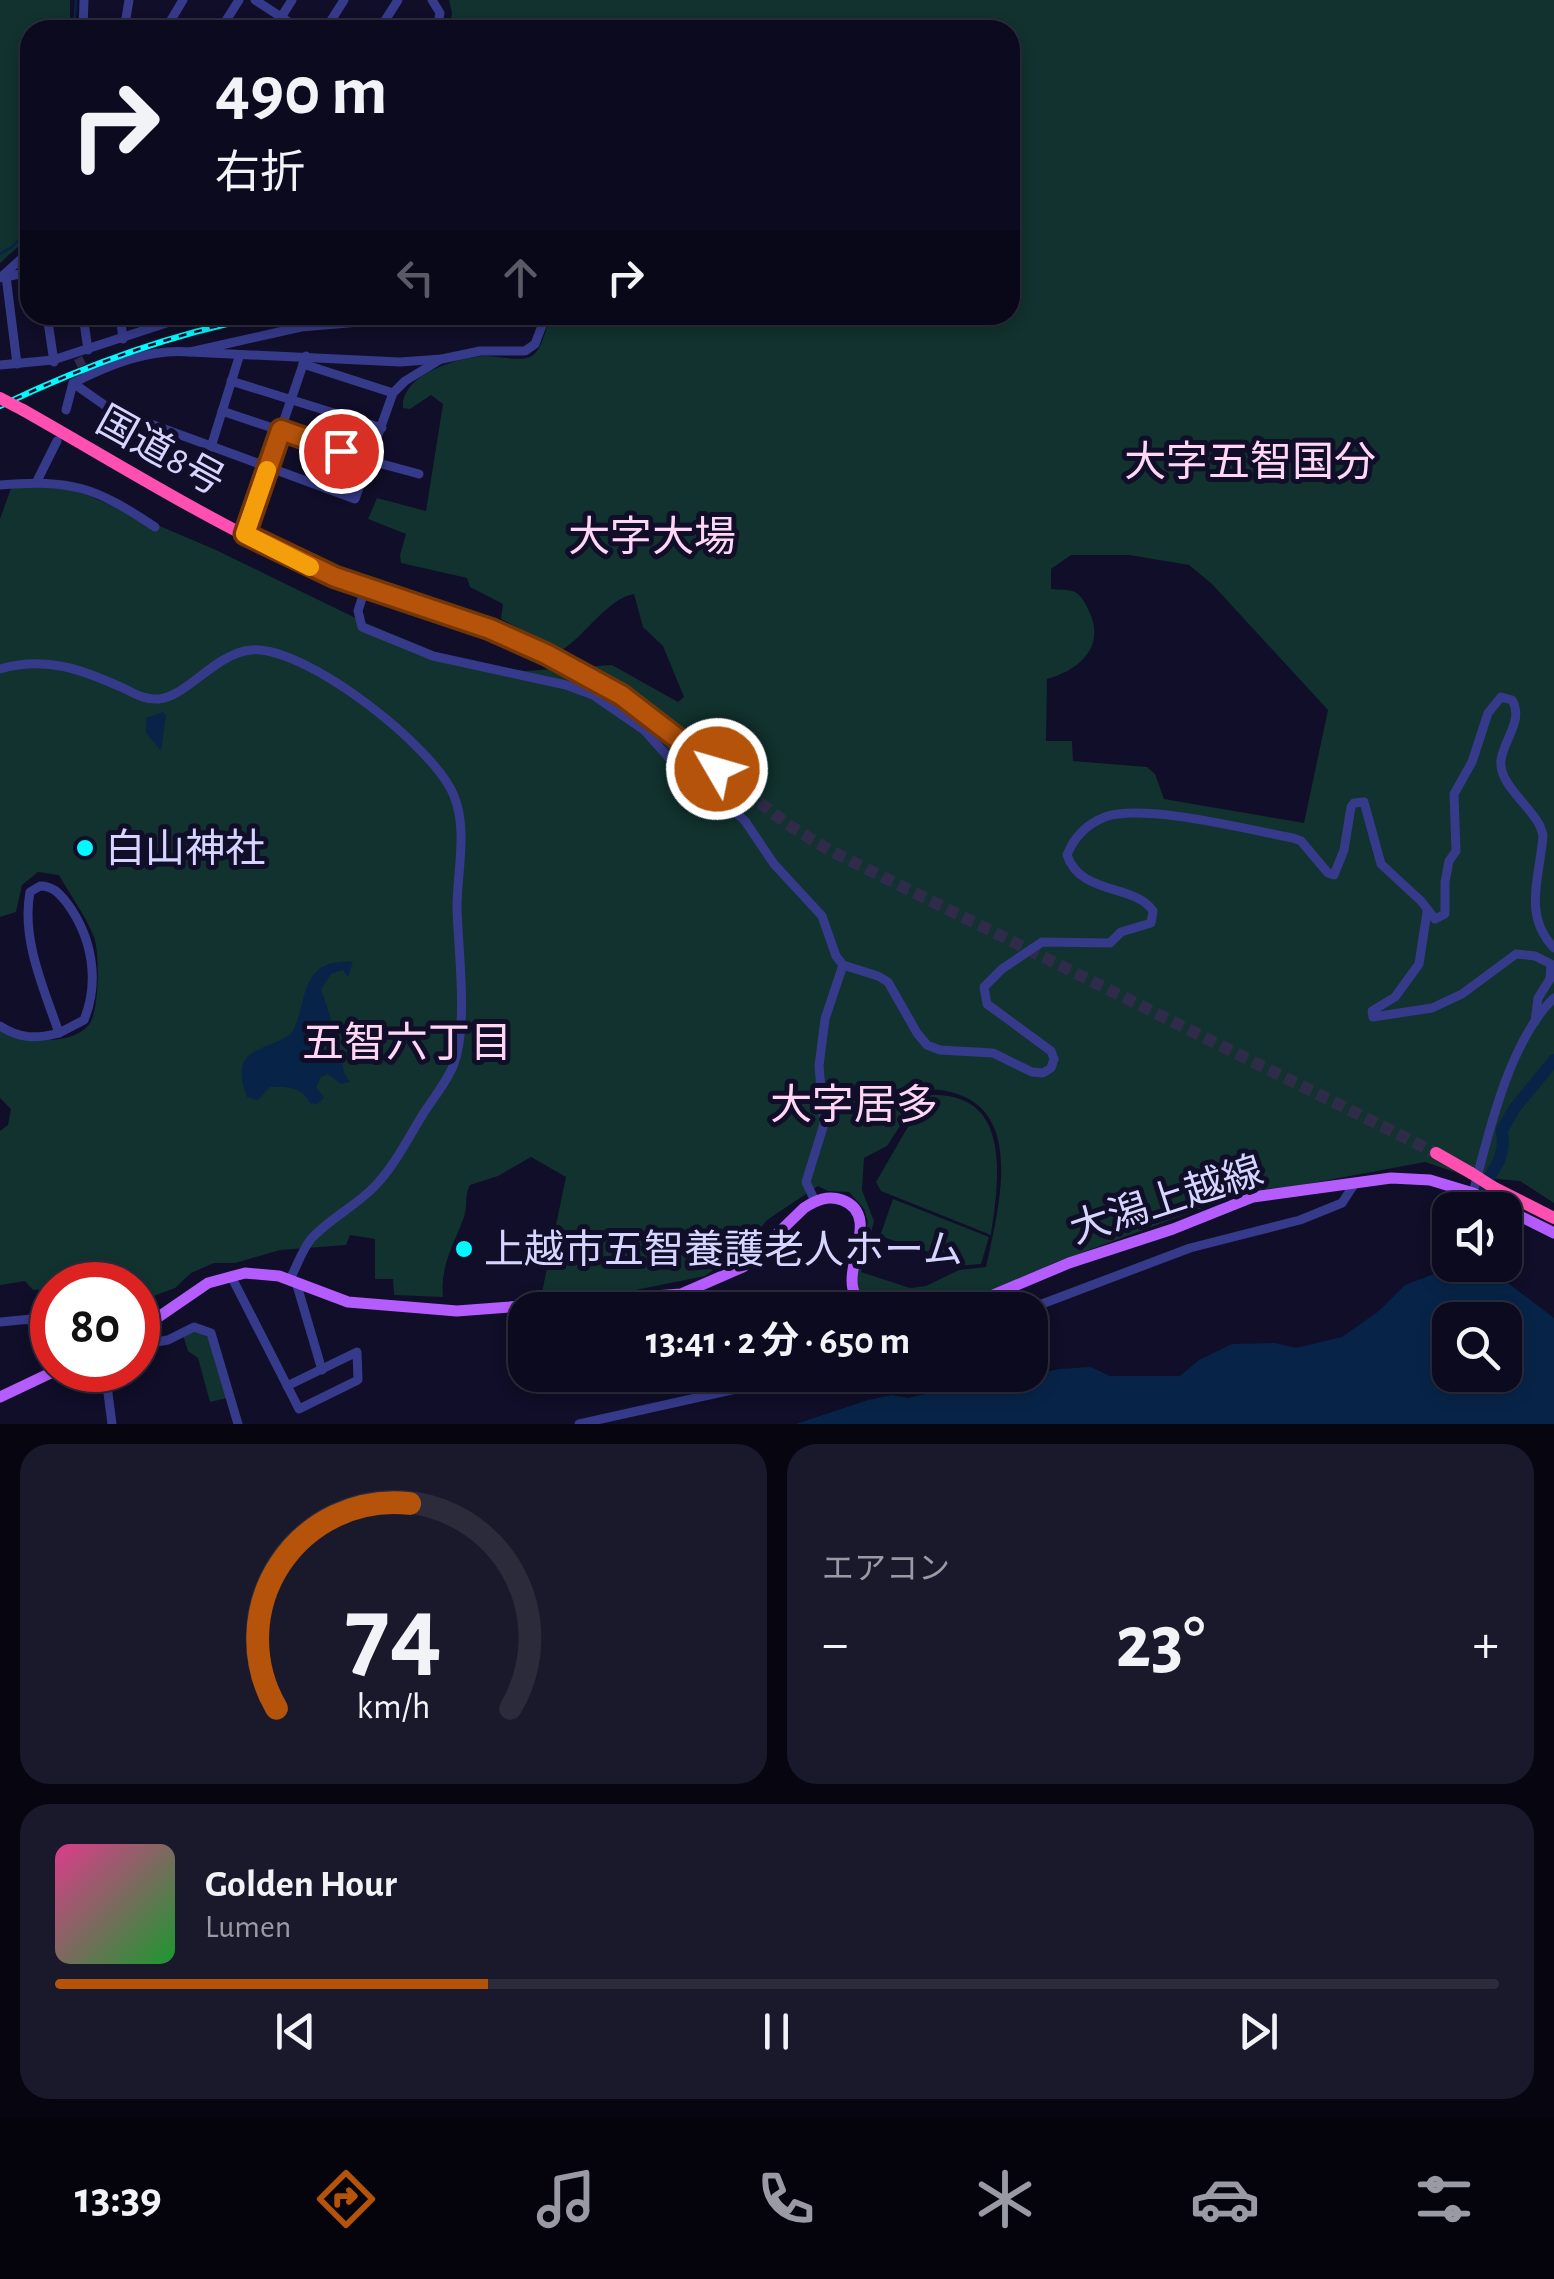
<!DOCTYPE html>
<html lang="ja">
<meta charset="utf-8">
<style>
body{margin:0;font-family:"Alegreya Sans","Noto Sans JP",sans-serif;background:#1a182b;color:#f1f3f6;height:100vh;display:flex;flex-direction:column;font-size:38px;white-space:nowrap}
*{box-sizing:border-box;margin:0}
p{font-size:32px;color:#9a9aa4}
.icon{flex:none;width:55px;height:55px;fill:none;stroke:currentColor;stroke-width:2;stroke-linecap:round;stroke-linejoin:round}
.map{position:relative;height:1424px;overflow:hidden}
.details{display:flex;flex-direction:column;gap:20px;padding:20px;background:#070610;flex:1}
.details>*{flex:none}
.banner{position:absolute;left:20px;top:20px;width:1000px;height:305px;border-radius:30px;box-shadow:0 5px 15px #0003,0 0 0 2px #2c2b3c;background:#0c0a1e;color:#f1f3f6;overflow:hidden}
.buttons{position:absolute;left:1432px;top:1192px;display:grid;gap:20px}
.buttons a{display:grid;place-items:center;width:90px;height:90px;border-radius:20px;background:#0c0a1e;box-shadow:0 5px 15px #0003,0 0 0 2px #2c2b3c;font-size:50px}
.speed{position:absolute;left:30px;top:1262px;display:flex;gap:20px;font-size:50px;font-weight:700;text-align:center}
.speed>*{display:grid;place-content:center;width:130px;height:130px;border-radius:50%;background:#0c0a1e;box-shadow:0 5px 15px #0003,0 0 0 2px #2c2b3c;line-height:1}
.speed .limit{border:15px solid #d22;background:#fff;color:#111}
.pin{position:absolute;display:grid;place-items:center;width:85px;height:85px;color:#fff;margin:-42px;border:5px solid #fff;border-radius:50%;box-shadow:0 2px 10px #0007}
.me{position:absolute;width:110px;margin:-55px;rotate:308deg;stroke-linejoin:round;filter:drop-shadow(0 0 8px #0008)}
.turn{display:flex;align-items:center;gap:35px;height:210px;padding:0 30px;font-size:45px}
.turn .icon{width:130px;height:130px;stroke-width:2.5}
.turn b{display:block;font-size:70px;line-height:85px}
.lanes{display:flex;align-items:center;height:95px;padding:0 30px;background:#0003;justify-content:center;gap:50px;direction:ltr}
.lanes .off{opacity:.35}
.big{font-size:75px;font-weight:700;line-height:1.1}
.details .widget{flex:1;display:flex;flex-direction:column;justify-content:center;gap:15px;min-width:0;padding:0 35px;border-radius:30px;background:#1a182b}
.details .dial{align-items:center;gap:0}
.dial svg{height:260px;overflow:visible;fill:none;stroke:#2c2b3c;stroke-width:7;stroke-linecap:round;text-anchor:middle}
.dial text{fill:#f1f3f6;stroke:none}
.song{display:flex;align-items:center;gap:30px}
.cover{width:120px;height:120px;border-radius:15px;background:linear-gradient(135deg,hsl(330 70% 55%),hsl(130 70% 35%))}
.played{height:10px;border-radius:5px;background:linear-gradient(90deg,#b45309 30%,#2c2b3c 30%)}
.keys{display:flex;justify-content:space-around;direction:ltr}
.heat{display:flex;justify-content:space-between;align-items:center;font-size:55px;direction:ltr}
.details .tiles{flex:1;display:grid;gap:20px;grid-template-columns:1fr 1fr}
.widget:last-child{grid-column:span 2}
.trip{position:absolute;left:508px;top:1292px;width:540px;height:100px;border-radius:30px;background:#0c0a1e;box-shadow:0 5px 15px #0003,0 0 0 2px #2c2b3c;font-weight:700;line-height:100px;text-align:center}
.dock{display:flex;height:160px;justify-content:space-around;align-items:center;background:#05040c;color:#9a9aa4}
.dock .icon{width:70px;height:70px}
.dock .current{color:#b45309}
.dock b{font-size:45px;color:#f1f3f6}
.map>svg:first-child{display:block}
.green{fill:#11322e;fill-rule:evenodd}
.water{fill:#072448;fill-rule:evenodd}
.lines{fill:none;stroke-linecap:round;stroke-linejoin:round}
.stream{stroke:#072448;stroke-width:2.5}
.river{stroke:#072448;stroke-width:12}
.minor-tunnel{stroke:#2e2c48;stroke-width:9;stroke-dasharray:9 4.5;stroke-linecap:butt}
.highway-tunnel{stroke:#2e2c48;stroke-width:12;stroke-dasharray:12 6;stroke-linecap:butt}
.minor{stroke:#363a8a;stroke-width:9}
.major{stroke:#b55cff;stroke-width:11}
.highway{stroke:#ff50b2;stroke-width:12}
.rail-casing{stroke:#01faff;stroke-width:6}
.rail{stroke:#100e28;stroke-width:2.5;stroke-dasharray:8;stroke-linecap:butt}
.highway-bridge{stroke:#ff50b2;stroke-width:12}
.route-casing{stroke:#753606;stroke-width:25}
.route{stroke:#b45309;stroke-width:18}
.slow{stroke:#f59e0b;stroke-width:18}
.poi-dot{fill:#01faff;stroke:#100e28;stroke-width:4}
.labels{text-anchor:middle;stroke-width:10;stroke-linejoin:round;paint-order:stroke}
.street-label{font-size:40px;fill:#d6d5ff;stroke:#100e28}
.poi-label{font-size:40px;fill:#d6d5ff;stroke:#100e28;text-anchor:start}
.neighbourhood-label{font-size:42px;fill:#ffd7f4;stroke:#100e28}
</style>
<div class="map">
<svg width="1554" height="1424" viewBox="0 0 1554 1424">
<rect width="100%" height="100%" fill="#100e28"/>
<g class="green">
<polygon points="0,0 70,0 70,30 30,30 30,236 0,263"/>
<path d="M449,0H1554V1203L1520,1181L1466,1176L1425,1162L1291,1187L1251,1190L1054,1263L991,1291L939,1302L888,1308L865,1300L858,1291L856,1274L868,1222L864,1209L849,1192L828,1191L818,1186L767,1220L746,1246L705,1276L616,1294L541,1297L566,1177L531,1157L498,1176L470,1185C464,1196 468,1206 464,1217C454,1245 440,1265 443,1297L394,1295L393,1279H375V1239L350,1235L346,1245L280,1250L235,1263H214L191,1273L175,1288L138,1302V1285H52V1293L49,1289L33,1290L25,1281L0,1285V1131L8,1125L11,1109L0,1098V1031C21,1042 74,1047 90,1023C99,1009 100,954 94,937C86,916 70,895 59,875L38,872L22,885L16,912L0,917V519L11,488L62,487L87,495L216,550L368,624L440,654L476,664L525,671L612,665L678,702L684,697L663,646L643,627L634,594C607,599 586,635 562,650L501,619L503,604L470,587L467,578L401,563L400,555L406,534L368,519L377,498L426,511L443,404L431,395L410,409L403,408C401,375 454,359 482,356C497,355 517,362 530,357C542,352 546,327 551,315H1010V30H449L452,13ZM1071,555H1129L1189,565L1212,584L1328,710L1304,823L1164,799L1155,774L1147,767L1073,761L1072,741H1046L1047,679C1080,670 1106,646 1089,611C1086,604 1082,596 1075,592C1069,589 1058,590 1051,589V569ZM924,1089C1030,1090 1001,1198 986,1267L959,1270L926,1286L910,1288L861,1272L874,1221L862,1190L864,1158L887,1146Z"/>
<path d="M931,1095C1013,1092 999,1182 991,1235L881,1191L876,1182L913,1118Z"/>
<polygon points="893,1199 989,1237 981,1264 954,1266 941,1256 880,1236"/>
<polygon points="196,1331 211,1339 227,1398 210,1402 198,1358 188,1351 183,1335"/>
</g>
<g class="water">
<polygon points="163,712 166,715 161,751 146,733 146,718"/>
<path d="M353,962L348,977L343,970L331,974L321,989L331,1019L326,1030L328,1034L323,1045L324,1051L342,1061L344,1073L350,1082L341,1084L328,1074L321,1077L316,1087L324,1098L317,1104L310,1103C301,1086 287,1087 270,1087L258,1100L247,1097C228,1045 263,1054 292,1033C309,999 299,958 353,962Z"/>
<path d="M1457,1265H1484L1554,1318V1424H796L868,1400L892,1395L908,1398L975,1382L1022,1378L1059,1369L1091,1367L1110,1376H1180L1199,1360L1232,1344L1275,1343L1296,1348L1342,1337L1379,1311L1405,1285ZM1450,1320H1505V1375H1450Z"/>
</g>
<g class="lines">
<g class="stream">
<polyline points="74,30 76,0"/>
<polyline points="0,254 12,247 30,228"/>
</g>
<polyline class="river" points="1470,1210 1499,1161 1503,1145 1502,1130 1514,1109 1554,1060"/>
<polyline class="minor-tunnel" points="78,358 87,376"/>
<polyline class="highway-tunnel" points="717,769 787,824 829,850 1436,1153"/>
<g class="minor">
<polyline points="255,0 301,30"/>
<polyline points="432,0 440,13 437,30"/>
<polyline points="83,30 84,0"/>
<polyline points="124,30 129,0"/>
<polyline points="165,30 183,0"/>
<polyline points="220,30 239,0"/>
<polyline points="273,30 292,0"/>
<polyline points="325,30 344,0"/>
<polyline points="379,30 398,0"/>
<polyline points="6,276 17,364"/>
<polyline points="5,277 30,272"/>
<polyline points="0,278 30,251"/>
<polyline points="47,315 54,362"/>
<polyline points="83,315 88,350"/>
<polyline points="120,315 123,339"/>
<polyline points="442,315 301,327 190,352 400,362 442,359 480,351 525,351 535,344 546,315"/>
<path d="M190,352C150,348 109,365 73,383L110,409L355,499L393,393L405,381L441,359"/>
<polyline points="303,364 393,393"/>
<polyline points="0,365 53,360 191,315"/>
<polyline points="231,381 382,428"/>
<polyline points="66,410 73,383"/>
<polyline points="222,411 371,461 419,474"/>
<polyline points="211,447 239,357"/>
<polyline points="36,483 57,441"/>
<path d="M0,485C72,479 95,487 155,527"/>
<polyline points="245,534 306,356"/>
<path d="M365,589L358,611L362,627L433,656L566,685L593,695L644,730L696,788L720,798L745,821L774,864L822,916L836,956L843,965L878,976L888,982L917,1033L927,1045L940,1050L993,1053L1032,1072L1043,1073L1051,1068L1054,1059L1051,1051L987,1004L984,987L1002,969L1042,942L1110,943L1121,932L1151,923L1153,911C1134,883 1081,896 1067,855C1074,837 1087,824 1105,817C1144,803 1250,830 1293,838L1301,841L1328,873L1334,875L1344,850L1351,807L1354,803L1364,802L1381,864L1421,901L1435,919L1445,914V882L1449,861L1456,851L1454,794L1472,762L1488,713L1501,697L1512,700C1524,720 1504,739 1501,760C1498,784 1530,805 1540,826L1543,835C1540,878 1522,914 1554,948"/>
<path d="M0,669C46,656 81,669 123,688C135,694 145,700 159,699C186,697 216,653 251,650C305,645 435,747 454,796C468,831 457,871 457,908C458,951 469,1027 453,1066C447,1081 435,1096 425,1111C409,1136 396,1164 375,1186C356,1206 330,1218 311,1239C302,1250 297,1266 290,1279"/>
<path d="M40,886C53,886 59,893 67,903C92,937 100,981 84,1020L59,1033C44,989 21,939 30,892Z"/>
<polyline points="1427,912 1419,964 1395,997 1372,1011 1373,1017 1432,1008 1462,994 1516,954 1535,956 1551,964 1550,979 1538,998 1535,1022"/>
<path d="M0,1026C20,1039 37,1039 59,1033"/>
<path d="M1473,1193C1488,1135 1509,1041 1554,998"/>
<polyline points="815,1201 806,1182 824,1124 819,1066 825,1019 843,965"/>
<polyline points="231,1276 299,1409 358,1380 357,1352 287,1386"/>
<polyline points="296,1282 322,1370"/>
<polyline points="1026,1310 1190,1248 1300,1220 1342,1203 1353,1186"/>
<polyline points="138,1316 156,1342 168,1340 194,1327 211,1333 238,1424"/>
<polyline points="30,1319 33,1326 52,1334"/>
<polyline points="0,1322 52,1317"/>
<polyline points="105,1370 112,1424"/>
<polyline points="579,1424 799,1375"/>
</g>
<g class="major">
<polyline points="913,1310 986,1298 1069,1263 1173,1229 1253,1197 1391,1178 1430,1180 1473,1193 1554,1233"/>
<path d="M138,1331L208,1283L245,1273L279,1276L348,1302L457,1311L681,1294L743,1267L804,1208C816,1200 828,1195 842,1200C880,1214 846,1262 853,1289C856,1301 864,1306 875,1310"/>
<polyline points="0,1397 57,1370"/>
</g>
<g class="highway">
<path d="M23,410C115,462 207,520 304,564C364,591 429,605 491,630C577,664 644,711 717,769"/>
<polyline points="1436,1153 1471,1173"/>
<polyline points="1493,1187 1554,1218"/>
</g>
<g class="rail-casing">
<path id="rail" d="M0,406C86,365 177,331 272,315"/>
</g>
<use href="#rail" class="rail"/>
<g class="highway-bridge">
<polyline points="0,398 23,410"/>
<polyline points="1471,1173 1493,1187"/>
</g>
</g>
<g class="lines">
<g class="route-casing">
<polyline id="route" points="341,451 281,430 245,534 335,577 490,629 546,654 621,695 717,769"/>
</g>
<use href="#route" class="route"/>
<polyline class="slow" points="267,470 245,534 310,567"/>
</g>
<g class="poi-dot">
<circle cx="85" cy="848" r="10"/>
<circle cx="464" cy="1249" r="10"/>
</g>
<g class="labels">
<g class="street-label">
<text transform="translate(161 450) rotate(29)" y="14">国道8号</text>
<text transform="translate(1166 1199) rotate(-18)" y="14">大潟上越線</text>
</g>
<g class="poi-label">
<text x="105" y="862">白山神社</text>
<text x="484" y="1263">上越市五智養護老人ホーム</text>
</g>
<g class="neighbourhood-label">
<text x="1250" y="476">大字五智国分</text>
<text x="652" y="551">大字大場</text>
<text x="407" y="1057">五智六丁目</text>
<text x="854" y="1119">大字居多</text>
</g>
</g>
</svg>
<div class="buttons">
<a><svg class="icon" aria-label="sound" viewBox="0 0 24 24"><path d="M4 9h4l5-4v14l-5-4H4zM17 9q2 3 0 6"/></svg></a>
<a><svg class="icon" aria-label="search" viewBox="0 0 24 24"><circle cx="10" cy="10" r="6"/><path d="M15 15l6 6"/></svg></a>
</div>
<div class="speed"><div class="limit">80</div></div>
<div class="pin" style="left:341px;top:451px;background:#d93025"><svg class="icon" aria-label="arrive" viewBox="0 0 24 24"><path d="M6 21V4h12l-3 4 3 4H6"/></svg></div>
<svg class="me" style="left:717px;top:769px" viewBox="-20 -20 40 40"><circle r="17" fill="#b45309" stroke="#fff" stroke-width="3"/><path d="M0-11L8 9 0 5-8 9z" fill="#fff"/></svg>
<div class="trip">13:41 · 2 分 · 650 m</div>
<div class="banner">
<div class="turn"><svg class="icon" aria-label="right" viewBox="0 0 24 24"><path d="M7 20v-9h11M14 6l5 5-5 5"/></svg><div><b>490 m</b>右折</div></div>
<div class="lanes"><svg class="icon off" aria-label="left" viewBox="0 0 24 24"><path d="M17 20v-9H6M10 6l-5 5 5 5"/></svg><svg class="icon off" aria-label="ahead" viewBox="0 0 24 24"><path d="M12 20V5M6 11l6-6 6 6"/></svg><svg class="icon" aria-label="right" viewBox="0 0 24 24"><path d="M7 20v-9h11M14 6l5 5-5 5"/></svg></div>
</div>
</div>
<section class="details">
<div class="tiles">
<div class="widget dial"><svg viewBox="0 0 100 80">
<path d="M14 69A42 42 0 1 1 86 69"/>
<path d="M14 69A42 42 0 0 1 55 6" stroke="#b45309"/>
<text x="50" y="56" font-size="32" font-weight="700">74</text>
<text x="50" y="72" font-size="11">km/h</text>
</svg></div>
<div class="widget"><p>エアコン</p>
<div class="heat"><a>−</a><b class="big">23°</b><a>+</a></div>
</div>
<div class="widget">
<div class="song"><i class="cover"></i><div><b>Golden Hour</b><p>Lumen</p></div></div>
<div class="played"></div>
<div class="keys"><svg class="icon" aria-label="previous" viewBox="0 0 24 24"><path d="M18 5L8 12l10 7zM5 5v14"/></svg><svg class="icon" aria-label="pause" viewBox="0 0 24 24"><path d="M8 5v14M16 5v14"/></svg><svg class="icon" aria-label="next" viewBox="0 0 24 24"><path d="M6 5l10 7-10 7zM19 5v14"/></svg></div>
</div>
</div>
</section>
<nav class="dock">
<b>13:39</b>
<svg class="icon current" aria-label="directions" viewBox="0 0 24 24"><path d="M12 3l9 9-9 9-9-9zM9 14v-3h6M13 9l2 2-2 2"/></svg>
<svg class="icon" aria-label="music" viewBox="0 0 24 24"><path d="M9 18V5l10-2v13"/><circle cx="6" cy="18" r="3"/><circle cx="16" cy="16" r="3"/></svg>
<svg class="icon" aria-label="phone" viewBox="0 0 24 24"><path d="M5 4h4l2 5-3 2q2 4 5 5l2-3 5 2v4C11 20 4 13 5 4z"/></svg>
<svg class="icon" aria-label="climate" viewBox="0 0 24 24"><path d="M12 3v18M4 7l16 10M4 17L20 7"/></svg>
<svg class="icon" aria-label="car" viewBox="0 0 24 24"><path d="M5 17H2v-5l4-1 3-4h7l3 4 3 1v5h-3M9 17h6M6 11h13"/><circle cx="7" cy="17" r="2"/><circle cx="17" cy="17" r="2"/></svg>
<svg class="icon" aria-label="filters" viewBox="0 0 24 24"><path d="M4 7h16M4 17h16"/><circle cx="9" cy="7" r="2"/><circle cx="15" cy="17" r="2"/></svg>
</nav>
